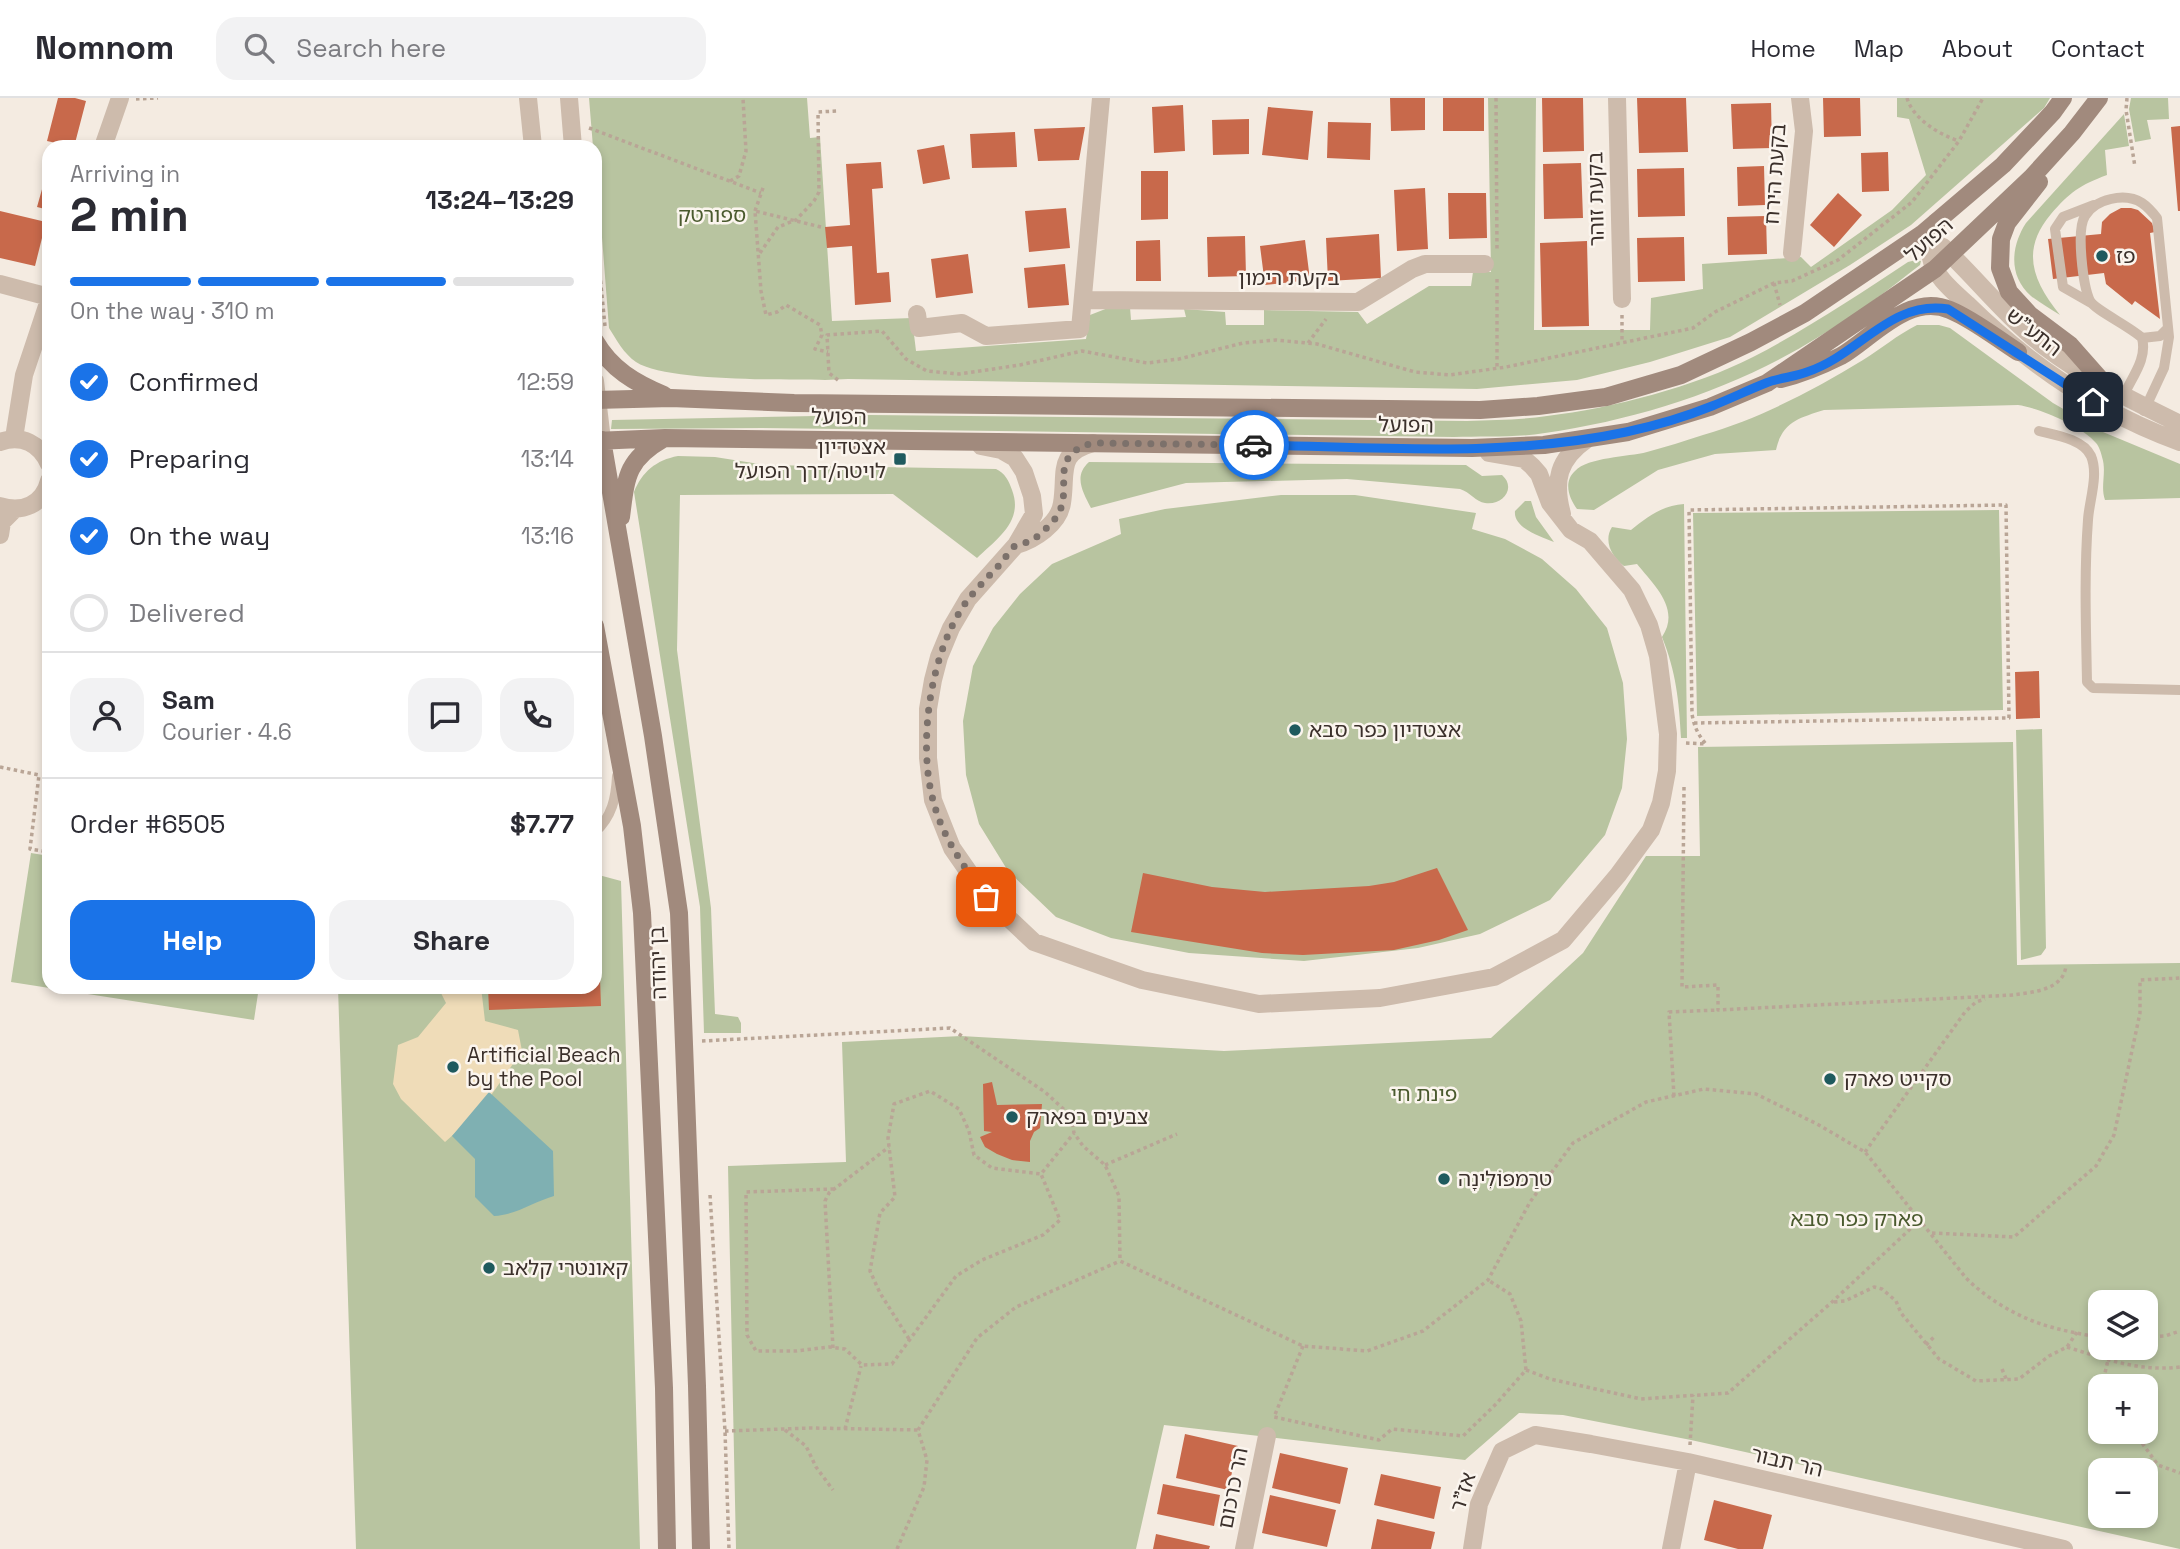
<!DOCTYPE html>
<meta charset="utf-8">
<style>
:root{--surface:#fff;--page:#f2f2f3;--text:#2b2b33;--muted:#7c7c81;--line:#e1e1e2;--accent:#1a73e8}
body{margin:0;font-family:"Space Grotesk","Noto Sans Hebrew",sans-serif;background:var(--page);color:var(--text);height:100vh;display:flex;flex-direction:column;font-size:26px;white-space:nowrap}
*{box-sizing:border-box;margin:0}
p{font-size:23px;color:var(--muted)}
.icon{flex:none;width:38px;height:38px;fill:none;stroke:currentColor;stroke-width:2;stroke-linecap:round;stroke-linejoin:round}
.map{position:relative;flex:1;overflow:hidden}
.drawer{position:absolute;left:42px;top:42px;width:560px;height:854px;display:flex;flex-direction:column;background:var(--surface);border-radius:21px;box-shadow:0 4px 10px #0003}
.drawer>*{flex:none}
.fabs{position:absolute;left:2088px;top:1192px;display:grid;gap:14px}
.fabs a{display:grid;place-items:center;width:70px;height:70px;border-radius:14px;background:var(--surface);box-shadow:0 4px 10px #0003;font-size:35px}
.pin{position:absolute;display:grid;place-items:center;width:60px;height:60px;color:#fff;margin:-30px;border-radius:14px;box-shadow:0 4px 10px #0006}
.courier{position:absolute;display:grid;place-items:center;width:70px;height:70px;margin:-35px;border:5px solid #1a73e8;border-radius:50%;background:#fff;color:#222;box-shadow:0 2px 9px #0007}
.overview em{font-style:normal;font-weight:800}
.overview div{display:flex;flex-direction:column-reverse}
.overview{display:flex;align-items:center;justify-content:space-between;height:119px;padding:0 28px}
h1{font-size:46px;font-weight:800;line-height:52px}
.bar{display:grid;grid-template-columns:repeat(4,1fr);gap:10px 7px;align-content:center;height:84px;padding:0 28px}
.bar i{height:9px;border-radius:5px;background:var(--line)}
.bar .selected{background:var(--accent)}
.bar p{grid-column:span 4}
.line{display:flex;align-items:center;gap:18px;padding:0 28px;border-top:2px solid var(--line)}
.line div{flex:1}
.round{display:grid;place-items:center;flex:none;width:74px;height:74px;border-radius:21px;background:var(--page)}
ol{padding:0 28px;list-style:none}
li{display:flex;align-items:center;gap:21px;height:77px}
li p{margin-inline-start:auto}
li .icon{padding:7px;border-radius:50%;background:var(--accent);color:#fff;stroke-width:4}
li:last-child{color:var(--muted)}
li i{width:38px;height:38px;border:4px solid var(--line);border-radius:50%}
.primary-button{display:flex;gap:14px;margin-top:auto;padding:14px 28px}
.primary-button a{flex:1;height:80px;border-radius:21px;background:var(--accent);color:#fff;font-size:28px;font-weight:800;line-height:80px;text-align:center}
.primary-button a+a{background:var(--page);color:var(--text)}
header{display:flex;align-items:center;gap:42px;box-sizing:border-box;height:98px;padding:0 35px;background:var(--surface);border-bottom:2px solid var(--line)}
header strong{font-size:33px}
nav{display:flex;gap:38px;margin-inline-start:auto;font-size:24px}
.search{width:490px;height:63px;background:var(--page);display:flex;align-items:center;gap:18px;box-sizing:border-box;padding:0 24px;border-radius:21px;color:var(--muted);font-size:26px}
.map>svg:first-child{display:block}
</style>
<header>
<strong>Nomnom</strong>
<div class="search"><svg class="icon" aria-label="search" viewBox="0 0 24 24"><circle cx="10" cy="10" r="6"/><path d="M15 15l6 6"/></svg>Search here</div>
<nav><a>Home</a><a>Map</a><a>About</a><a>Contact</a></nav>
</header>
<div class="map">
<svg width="2180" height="1451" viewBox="0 0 2180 1451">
<rect width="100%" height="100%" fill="#f4ebe1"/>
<!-- green -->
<path fill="#b8c4a0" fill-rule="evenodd" d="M589,0H807L810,40L820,39L832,223L912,220L916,253L1086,241L1090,217L1108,210L1130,209L1131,222L1186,219L1184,211L1225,214L1226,227H1264V212L1358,214L1367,226L1429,188H1471L1473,174H1491L1488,0H1536L1534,232H1650L1651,200L1703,191L1702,166L1801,159L1811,169L1892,112L1926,77L1909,21L1897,19V0H2050L2044,10L1911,127L1850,167L1730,239L1650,264L1577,282L1477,291L848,281L825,282C783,281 667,284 636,264C624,256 616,241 609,230L595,49H593Z
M2131,0H2168L2169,21L2147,22L2151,41L2135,44L2129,11Z
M2124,16L2129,48L2105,52L2107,77C2080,87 2070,94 2051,116C2020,153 2033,183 2060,217C2051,211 2040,205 2031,198C2008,178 2011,148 2026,125Z
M1916,162L1921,163L1920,167C1888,192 1856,217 1820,238C1737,290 1641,321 1545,335C1515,340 1483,338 1454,339L762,330L611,331L612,322L870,317L1467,323C1494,322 1521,322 1547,318C1613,310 1694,289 1753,259C1807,231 1858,197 1908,164Z
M1917,227H1939L1950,230L2053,305L2103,334L2180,366V400L2105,402C2100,388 2107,374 2102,359C2101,355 2099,348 2096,345C2082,328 2039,310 2018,307L1824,312C1799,320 1782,324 1776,352L1715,356L1658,372L1594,412L1577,411C1569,400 1563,384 1575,373C1588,359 1628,359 1647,354C1666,349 1684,343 1703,337C1761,320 1812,293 1863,262C1881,251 1897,237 1917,227Z
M678,358L715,359L765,367L996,371C1005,375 1009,383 1012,392C1024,423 997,441 977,460L893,396L680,397L677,552L711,810L715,916L738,919L741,925V935H704L700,809L634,394C642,374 656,362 678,358Z
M1089,364L1466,367L1482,378L1502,377C1517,390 1502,408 1485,405C1476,404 1470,394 1460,391L1347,381L1186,385L1091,410C1083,394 1073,378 1089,364Z
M1281,397H1355L1476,415L1472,431L1505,441L1542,461L1576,491L1607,530L1623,585L1627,641L1622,690L1605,737L1550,802L1480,836L1418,850L1304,863L1189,855L1111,840L1056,819L1008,773L979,726L966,677L963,623L973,568L993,530L1020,496L1052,466L1121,436L1119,421L1165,411Z
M1525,403H1531L1536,419L1554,444C1540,438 1513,430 1515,413Z
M1684,406L1687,640H1681C1679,602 1676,574 1662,539C1681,511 1654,487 1637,466L1624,468C1612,459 1603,443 1612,429L1631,432C1647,419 1663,407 1684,406Z
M1999,412L2003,612L1697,618L1693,415Z
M2042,631L2046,850L2041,857L2021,862L2016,632Z
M2013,644L2017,867L2180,865V1451L1691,1342L1563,1317L1519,1315L1465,1362L1164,1327L1136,1451H736L728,1068L846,1064L842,944L961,938L1224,953L1491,940L1583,855L1646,758H1700L1698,649ZM2100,1204H2146V1250H2100ZM2100,1288H2146V1334H2100ZM2100,1372H2146V1418H2100Z
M31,755L49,758V889H259L254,922L11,884Z
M595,776L621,783L640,1451H356L338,889H595Z"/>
<!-- sand -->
<path fill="#efdcb8" d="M438,889H481L485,923L518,932L522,953L480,1013L445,1044L401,1001L393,986L398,947L418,939L446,905Z"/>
<!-- water -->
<path fill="#7fb0b2" d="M489,994L553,1053L554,1098C533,1104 516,1117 494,1118L475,1099V1061L452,1038Z"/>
<!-- building -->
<path fill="#c8694b" d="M58,0H75L86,3L74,49L47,43Z
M1390,0H1425V32L1391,33Z
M1443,0H1484V33H1443Z
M1542,0H1583L1584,53L1543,54Z
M1637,0H1686L1688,54L1639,55Z
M1823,0H1860L1861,38L1824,39Z
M1771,5L1772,50L1733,51L1731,6Z
M1183,7L1185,53L1154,55L1152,9Z
M1268,9L1313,13L1308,62L1262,57Z
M1249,21V56L1213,57L1212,22Z
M1328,24L1371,25L1370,62L1327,60Z
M2180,28V113H2178L2171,29Z
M1085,29L1079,62L1038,63L1034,31Z
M1015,34L1017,69L972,70L970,36Z
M944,47L950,81L923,86L917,52Z
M1888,54L1889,93L1862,94L1861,55Z
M881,64L883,90L872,91L877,175L889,174L891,204L855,207L852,148L827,150L825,129L850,127L846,66Z
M1581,65L1583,120L1544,121L1543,66Z
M1764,68L1765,107L1738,108L1737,69Z
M48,70H49V112L37,109Z
M1684,70L1685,118L1638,119L1637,71Z
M1141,73H1168V121L1141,122Z
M1425,90L1428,151L1397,153L1394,92Z
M1448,95H1486L1487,140L1449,141Z
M1838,95L1862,117L1834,149L1810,127Z
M1066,110L1070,150L1029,154L1025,113Z
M2121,110H2131L2138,112L2152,125L2155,134L2150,135L2160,221L2135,203L2132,207L2106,186L2104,175L2053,181L2048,141L2101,136L2102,124L2110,116Z
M0,113L46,124L35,168L0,160Z
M1766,118L1767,156L1728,157L1727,119Z
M1379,136L1381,180L1328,183L1326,140Z
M1245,138L1246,178L1208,179L1207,139Z
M1684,139L1685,183L1638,184L1637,140Z
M1160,142L1161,183H1136V143Z
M1305,142L1310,182L1265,187L1260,148Z
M1587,143L1589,228L1542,229L1540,145Z
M968,156L973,195L936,200L931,161Z
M1065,166L1069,207L1028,210L1024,170Z
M2039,573L2040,620L2016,621L2015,574Z
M1437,770L1468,832L1439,842L1394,852L1303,857L1262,855L1131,834L1143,775L1212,789L1265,794L1369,788L1394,784Z
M595,796H597L601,908L489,912L488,889H595Z
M992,984L997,1007L1042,1006L1040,1030L1034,1034L1030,1043V1064L1012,1062L997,1056L985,1049L980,1039L992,1034L984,1033L983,986Z
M1185,1336L1238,1348L1228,1392L1176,1380Z
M1280,1355L1348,1370L1340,1406L1272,1390Z
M1381,1376L1441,1389L1434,1421L1374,1407Z
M1163,1386L1220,1397L1214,1428L1157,1416Z
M1270,1397L1336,1412L1327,1449L1262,1435Z
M1714,1402L1772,1417L1763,1451H1738L1704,1442Z
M1377,1421L1435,1434L1431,1451H1371Z
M1156,1436L1210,1448L1209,1451H1153Z"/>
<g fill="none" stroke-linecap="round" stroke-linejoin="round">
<!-- path -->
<path stroke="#b9a596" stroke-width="3.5" stroke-dasharray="3.5 3.5" stroke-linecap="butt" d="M1496,0L1497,152
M1907,0C1913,21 1940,37 1959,43
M2127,0L2126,12L2135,69
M136,1L158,0
M589,30L761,95
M730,83L739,78L746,53L743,0
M755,113L764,87
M595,127L605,228
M821,129L755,113L761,193L766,217L777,214L786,207L820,227L822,237L815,251L828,254
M760,155L778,129L796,122L814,103L819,94L818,14L838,13
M1497,181V270
M1774,185L1780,207
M1622,217V244
M1308,245L1326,221
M838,282L829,275L827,237L882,233L906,261L927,273L959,276L1020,267L1082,253L1147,265L1179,261L1243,245L1276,242L1317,246L1415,274L1450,277L1506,269L1693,230L1715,214L1774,185L1792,183L1838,162L1912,104L1959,43L1983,0
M1694,625L2009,620L2006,407L1689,412L1692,616C1694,628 1698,637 1706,646
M1686,645L1706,646
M0,669L39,677L30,751L49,754
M1684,689L1682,889L1718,887V912L2013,897C2034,894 2063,892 2066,868
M702,943L950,930L1045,994L1071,1018L1074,1035L1083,1048L1105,1067L1119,1098L1120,1163L1303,1248L1367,1253L1423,1233L1488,1182L1530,1104L1573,1045L1646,1004L1704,991L1756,996L1817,1026L1865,1054L1966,1180C1988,1202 2021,1221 2051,1229C2068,1234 2084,1236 2100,1240
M1674,998L1669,914L1718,912
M1865,1054L1965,914L1976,904L1985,901
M1105,1067L1177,1036
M834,1091L746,1094L747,1237L756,1253H796L829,1249L845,1251L862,1267L892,1266L956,1178L982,1162L1043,1137L1060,1122L1041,1076L1074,1035
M710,1097L725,1333L729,1451
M1932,1135L2014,1139L2096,1068L2114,1037L2140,915V882L2180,880
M1834,1204L1845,1203L1874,1189L1882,1191L1896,1203L1901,1215L1939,1261L1976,1283L2019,1281L2049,1258L2067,1249L2077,1234
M2146,1239L2165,1238L2180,1233
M909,1241L880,1195L870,1173L880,1115L895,1099L888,1040L894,1006L930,993L959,1011L969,1033L974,1057L992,1070L1041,1076
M1926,1247L1936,1237
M1303,1248L1274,1319L1379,1342L1392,1331L1463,1338L1496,1306L1526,1272L1521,1223L1510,1196L1488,1182
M2067,1249C2105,1261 2140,1274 2180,1269
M833,1250L825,1103L829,1095L889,1049
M2002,1271L2007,1283
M1526,1272L1550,1281L1641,1301L1728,1295L1832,1204L1921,1121
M2102,1288L2108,1262
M2100,1297L2098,1307L2100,1308
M845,1331L861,1268
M785,1332L806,1348L816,1369L833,1392
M725,1333L812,1330L918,1332
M2134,1334L2158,1367L2180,1375
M1690,1347L1693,1297
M897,1451L924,1389L927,1362L918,1332L977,1240L1016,1209L1120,1163"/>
<!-- service -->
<path stroke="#cdbbac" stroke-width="10" d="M2091,205L2063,189L2055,131L2063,119L2094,107
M2122,302C2129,282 2148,263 2142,240
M2144,313L2164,270L2169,239L2157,120C2153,115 2148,109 2142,105C2125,94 2095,101 2085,118C2076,132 2083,188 2090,203C2095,212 2131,229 2142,240L2160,238L2168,230
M2039,333C2055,337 2083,341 2091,358C2099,377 2089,403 2088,422C2084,476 2086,530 2087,584L2093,590L2180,592
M595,734C612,719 616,700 617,678"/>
<!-- minor -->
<path stroke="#cdbbac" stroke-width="18" d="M1617,0L1622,201
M103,49L120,0
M1792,155L1804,33L1800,0
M0,186L49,199
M1083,202L1358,204L1412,171L1425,166H1485
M917,216L919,230L962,225L986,238L1080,231L1101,0
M14,340L24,277L49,202
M0,344C22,336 40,346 49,366
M981,348L1001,352L1015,360L1024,374L1032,398L1034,416L1016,447L968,501L951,530L939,559L933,582L928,611V660L933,702L952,750L986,799L1034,844L1142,882L1259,906L1380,900L1494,879L1563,842L1618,777L1651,732L1661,705L1667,673L1668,636L1658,558L1649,527L1632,492L1590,443L1571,432L1550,405L1539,376L1532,368L1524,361L1489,355
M0,408C22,415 43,407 49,383
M1562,416C1553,383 1558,361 1587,341
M0,437L2,424L15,411
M1016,447C1034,442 1059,426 1062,405C1067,375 1056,355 1093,345
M1244,1451L1267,1338
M1472,1451L1479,1406L1502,1353L1535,1337L1591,1346L1688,1364L2064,1451
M1671,1451L1688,1364"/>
<!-- tertiary -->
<path stroke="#cdbbac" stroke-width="18" d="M528,0L533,49
M569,0L573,49
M1936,124C1932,134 1928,149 1931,160C1934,178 1954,194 1967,206C2029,267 2097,314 2180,344
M1920,145H1931L1943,149C1977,181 2006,219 2044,248C2086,280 2133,303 2180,326
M595,283L602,342"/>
<!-- secondary -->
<path stroke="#a18a7d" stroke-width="18" d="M2039,84L2007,125L2001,141L2000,170L2009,194L2030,217L2070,247L2108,290
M595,243C611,271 635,285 664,297
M1781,281C1802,276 1821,268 1841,258C1872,240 1909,194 1950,212C1974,222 1996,240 2018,254
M595,302L671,300L794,305L1480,312L1538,308L1606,299L1681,277L1751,244L1805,215L1922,136L2003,67L2053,14L2063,0
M602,342L653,638L679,815L697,1288L701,1451
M595,343L665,340L1472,350L1544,347L1628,334L1710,309L1767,285L1935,171L2032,79L2072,35L2099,0
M621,419C626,380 626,362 663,341
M595,528L632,728L642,815L664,1290L667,1451"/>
</g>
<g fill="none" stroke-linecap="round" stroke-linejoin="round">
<!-- done -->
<path stroke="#7c716b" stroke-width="7" stroke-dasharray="0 12.6" d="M986,799C965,770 942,739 933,702C917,643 931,548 970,499C980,487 991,476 1002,464C1006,459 1010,451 1015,448C1020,445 1026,445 1031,443C1039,438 1048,429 1054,422C1078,394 1043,358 1093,345L1254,347"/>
<!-- route -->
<path stroke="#1a73e8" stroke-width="9" d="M1254,347C1377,349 1504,360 1626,334C1654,328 1685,319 1712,308C1730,301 1748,292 1766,285C1779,280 1794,279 1807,274C1859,257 1890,202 1948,211L2093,304"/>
</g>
<!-- markers -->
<g fill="#1f5a5e" stroke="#fbf5ee" stroke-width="2.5">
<circle cx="2102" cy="158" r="7"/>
<rect x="893" y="354" width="14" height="14" rx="3.5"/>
<circle cx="1295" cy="632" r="7"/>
<circle cx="453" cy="969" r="7"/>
<circle cx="1830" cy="981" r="7"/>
<circle cx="1012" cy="1019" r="7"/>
<circle cx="1444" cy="1081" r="7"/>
<circle cx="489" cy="1170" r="7"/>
</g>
<g text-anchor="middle" stroke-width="5" stroke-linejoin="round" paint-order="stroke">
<!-- street labels -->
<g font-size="21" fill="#3b302b" stroke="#fbf5ee">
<text transform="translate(1775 76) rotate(-86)" y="7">בקעת הירח</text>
<text transform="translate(1596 101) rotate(-91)" y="7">בקעת זוהר</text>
<text transform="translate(1929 142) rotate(-41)" y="7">הפועל</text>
<text x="1289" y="187">בקעת רימון</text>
<text transform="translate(2034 234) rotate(38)" y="7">התע"ש</text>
<text transform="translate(839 319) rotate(1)" y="7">הפועל</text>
<text transform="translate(1406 327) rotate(1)" y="7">הפועל</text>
<text transform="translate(658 865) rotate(-92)" y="7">בן יהודה</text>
<text transform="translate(1787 1364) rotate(13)" y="7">הר תבור</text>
<text transform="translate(1233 1390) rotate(-79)" y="7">הר כרכום</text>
<text transform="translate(1463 1394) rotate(-72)" y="7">אז"ר</text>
</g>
<!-- park labels -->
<g font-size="21" fill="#4a5a2e" stroke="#fbf5ee">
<text x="712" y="124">ספורטק</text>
<text x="1424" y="1003">פינת חי</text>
<text x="1857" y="1128">פארק כפר סבא</text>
</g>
<!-- poi labels -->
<g font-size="21" fill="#3b302b" stroke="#fbf5ee" text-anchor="start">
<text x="2116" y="165">פז</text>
<text x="886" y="356" text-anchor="end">אצטדיון<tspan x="886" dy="24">לויטה/דרך הפועל</tspan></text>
<text x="1309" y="639">אצטדיון כפר סבא</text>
<text x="467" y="964">Artificial Beach<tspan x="467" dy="24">by the Pool</tspan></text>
<text x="1844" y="988">סקייט פארק</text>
<text x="1026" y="1026">צבעים בפארק</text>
<text x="1458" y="1088">טרַמפּוֹלִינָה</text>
<text x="503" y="1177">קאונטרי קלאב</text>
</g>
</g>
</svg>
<div class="fabs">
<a><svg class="icon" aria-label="layers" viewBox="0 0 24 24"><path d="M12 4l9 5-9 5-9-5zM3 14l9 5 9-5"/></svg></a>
<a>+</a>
<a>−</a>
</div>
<div class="pin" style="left:986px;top:799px;background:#ea580c"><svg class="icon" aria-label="bag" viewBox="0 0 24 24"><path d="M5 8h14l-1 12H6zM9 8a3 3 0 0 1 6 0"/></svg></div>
<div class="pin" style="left:2093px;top:304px;background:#1f2937"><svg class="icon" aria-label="home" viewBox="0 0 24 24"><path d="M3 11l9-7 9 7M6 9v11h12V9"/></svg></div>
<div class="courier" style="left:1254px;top:347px"><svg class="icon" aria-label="car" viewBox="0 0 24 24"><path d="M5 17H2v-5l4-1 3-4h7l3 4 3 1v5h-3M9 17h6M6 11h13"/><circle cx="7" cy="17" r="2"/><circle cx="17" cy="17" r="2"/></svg></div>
<section class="drawer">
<div class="overview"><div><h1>2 min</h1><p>Arriving in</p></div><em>13:24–13:29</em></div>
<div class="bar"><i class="selected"></i><i class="selected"></i><i class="selected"></i><i></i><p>On the way · 310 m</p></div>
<ol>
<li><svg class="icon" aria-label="check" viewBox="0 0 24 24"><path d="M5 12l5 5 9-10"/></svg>Confirmed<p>12:59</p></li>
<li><svg class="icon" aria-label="check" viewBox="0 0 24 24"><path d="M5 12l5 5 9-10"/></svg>Preparing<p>13:14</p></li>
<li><svg class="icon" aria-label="check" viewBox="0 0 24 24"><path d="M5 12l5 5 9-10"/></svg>On the way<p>13:16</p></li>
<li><i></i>Delivered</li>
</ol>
<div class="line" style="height:126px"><a class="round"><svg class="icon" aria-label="person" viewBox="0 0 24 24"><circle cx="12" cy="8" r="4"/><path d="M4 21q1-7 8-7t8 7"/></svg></a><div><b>Sam</b><p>Courier · 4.6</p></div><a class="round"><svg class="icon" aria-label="chat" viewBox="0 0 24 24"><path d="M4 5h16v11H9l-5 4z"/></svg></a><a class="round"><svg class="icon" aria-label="phone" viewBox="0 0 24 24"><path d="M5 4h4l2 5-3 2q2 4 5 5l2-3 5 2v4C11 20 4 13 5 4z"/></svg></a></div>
<div class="line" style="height:91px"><div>Order #6505</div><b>$7.77</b></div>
<div class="primary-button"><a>Help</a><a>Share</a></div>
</section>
</div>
